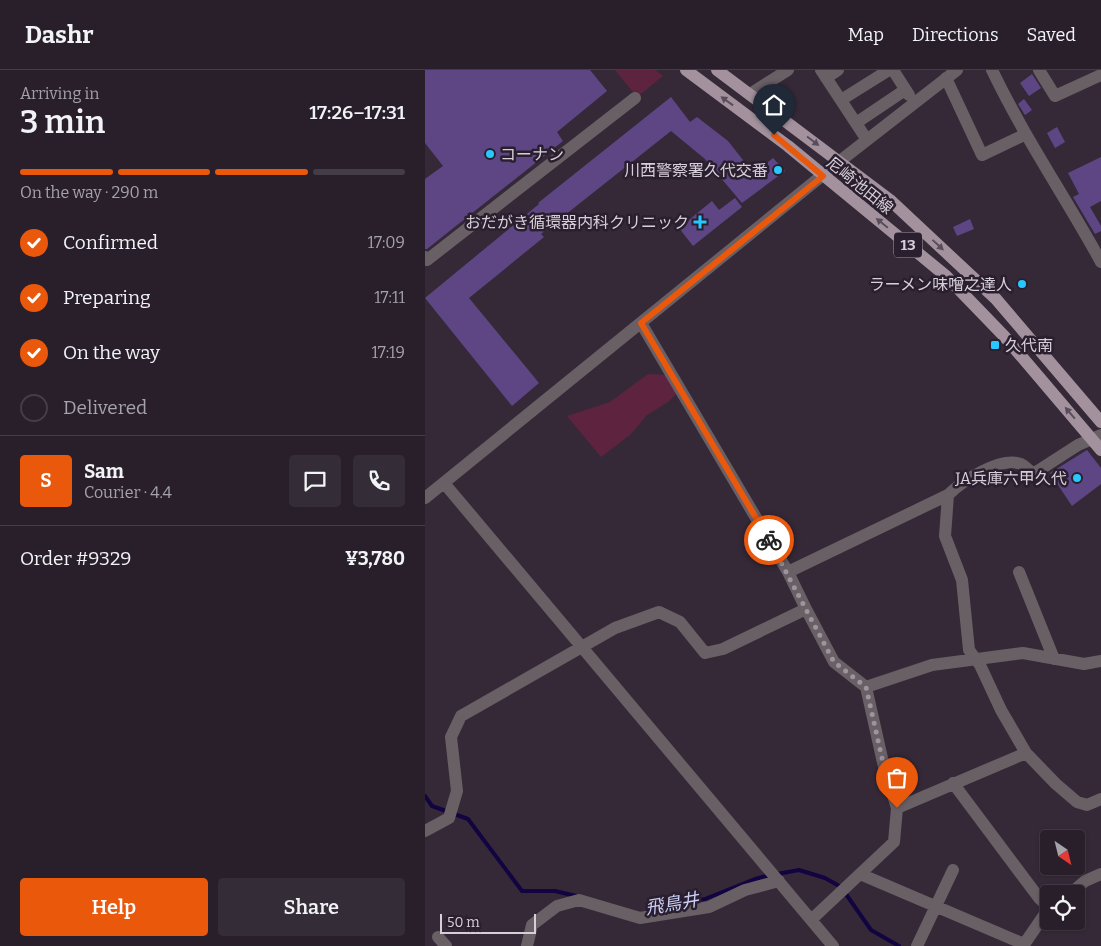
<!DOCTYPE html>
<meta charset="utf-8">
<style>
:root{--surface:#281f2a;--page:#342c36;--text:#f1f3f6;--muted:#a5a2a8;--line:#443d47;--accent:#ea580c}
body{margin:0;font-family:Bitter,"Noto Sans JP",serif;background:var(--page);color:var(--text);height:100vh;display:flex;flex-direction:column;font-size:19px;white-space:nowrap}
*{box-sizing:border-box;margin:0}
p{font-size:16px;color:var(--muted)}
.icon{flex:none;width:28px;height:28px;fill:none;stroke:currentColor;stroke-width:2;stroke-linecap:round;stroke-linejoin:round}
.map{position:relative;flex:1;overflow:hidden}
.sheet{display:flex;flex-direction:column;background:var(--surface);width:425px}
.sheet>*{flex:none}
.needle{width:32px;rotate:145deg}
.fabs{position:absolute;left:615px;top:760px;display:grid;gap:10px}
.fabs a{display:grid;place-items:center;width:45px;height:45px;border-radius:5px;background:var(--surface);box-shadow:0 1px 4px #0004,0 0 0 1px var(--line);font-size:25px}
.scale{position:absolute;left:15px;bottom:12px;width:96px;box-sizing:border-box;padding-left:5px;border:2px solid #d6ced8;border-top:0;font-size:14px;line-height:18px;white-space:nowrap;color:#d6ced8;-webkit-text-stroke:4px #2a1f2e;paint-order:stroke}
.pin{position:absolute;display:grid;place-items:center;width:42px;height:42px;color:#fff;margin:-51px -21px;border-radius:50% 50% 50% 0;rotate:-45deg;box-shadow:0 0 5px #0007}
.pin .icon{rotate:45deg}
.courier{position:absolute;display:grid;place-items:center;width:50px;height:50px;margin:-25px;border:4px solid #ea580c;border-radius:50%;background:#fff;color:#222;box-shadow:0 1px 6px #0007}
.summary em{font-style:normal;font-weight:600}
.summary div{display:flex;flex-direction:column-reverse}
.summary{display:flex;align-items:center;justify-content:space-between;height:85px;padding:0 20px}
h1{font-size:32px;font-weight:600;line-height:38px}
.bar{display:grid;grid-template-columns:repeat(4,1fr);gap:8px 5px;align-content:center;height:60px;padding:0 20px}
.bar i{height:6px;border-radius:4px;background:var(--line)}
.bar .active{background:var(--accent)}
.bar p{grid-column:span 4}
.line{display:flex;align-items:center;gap:12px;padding:0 20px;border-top:1px solid var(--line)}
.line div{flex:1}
.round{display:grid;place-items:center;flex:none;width:52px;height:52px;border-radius:5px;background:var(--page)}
ol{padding:0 20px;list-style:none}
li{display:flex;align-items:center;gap:15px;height:55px}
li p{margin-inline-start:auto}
li .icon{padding:5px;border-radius:50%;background:var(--accent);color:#fff;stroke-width:4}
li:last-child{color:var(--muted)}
li i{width:28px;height:28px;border:2px solid var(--line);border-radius:50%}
.action{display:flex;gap:10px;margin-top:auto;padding:10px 20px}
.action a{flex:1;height:58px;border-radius:5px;background:var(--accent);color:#fff;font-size:20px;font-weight:600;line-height:58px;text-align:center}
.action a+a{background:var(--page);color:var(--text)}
header{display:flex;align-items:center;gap:30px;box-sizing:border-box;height:70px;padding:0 25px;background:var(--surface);border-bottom:1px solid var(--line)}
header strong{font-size:24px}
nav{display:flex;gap:28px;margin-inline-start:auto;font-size:18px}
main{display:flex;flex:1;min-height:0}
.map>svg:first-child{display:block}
</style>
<header>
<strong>Dashr</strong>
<nav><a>Map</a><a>Directions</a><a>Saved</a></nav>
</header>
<main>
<section class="sheet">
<div class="summary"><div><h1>3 min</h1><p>Arriving in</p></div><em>17:26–17:31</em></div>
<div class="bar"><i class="active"></i><i class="active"></i><i class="active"></i><i></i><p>On the way · 290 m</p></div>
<ol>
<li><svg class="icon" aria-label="check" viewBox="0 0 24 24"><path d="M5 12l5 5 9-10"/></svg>Confirmed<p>17:09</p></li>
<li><svg class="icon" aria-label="check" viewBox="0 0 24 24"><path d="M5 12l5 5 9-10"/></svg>Preparing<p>17:11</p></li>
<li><svg class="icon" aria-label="check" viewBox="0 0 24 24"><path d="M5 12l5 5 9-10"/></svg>On the way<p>17:19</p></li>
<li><i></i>Delivered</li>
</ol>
<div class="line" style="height:90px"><b class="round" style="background:var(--accent);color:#fff">S</b><div><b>Sam</b><p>Courier · 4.4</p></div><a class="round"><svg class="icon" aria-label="chat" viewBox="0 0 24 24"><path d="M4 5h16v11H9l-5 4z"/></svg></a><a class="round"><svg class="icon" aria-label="phone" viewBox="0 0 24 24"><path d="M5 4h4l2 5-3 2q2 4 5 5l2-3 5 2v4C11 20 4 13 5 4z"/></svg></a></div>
<div class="line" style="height:65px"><div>Order #9329</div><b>¥3,780</b></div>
<div class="action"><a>Help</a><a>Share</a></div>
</section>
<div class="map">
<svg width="676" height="876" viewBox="0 0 676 876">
<rect width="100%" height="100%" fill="#352938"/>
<!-- green -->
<path fill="#5e233e" d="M190,0H230L238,6L212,27Z
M223,304L242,305L252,323L243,332L222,345L205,365L176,387L142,346L185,332Z"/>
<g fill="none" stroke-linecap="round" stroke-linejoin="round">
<!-- stream -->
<path stroke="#110440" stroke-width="4" d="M0,726L7,736L43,749L97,821H130L151,826
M352,804L374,800L400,808L416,817L446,860L474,876
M223,841L280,829L330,809L345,805"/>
</g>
<!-- building -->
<path fill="#5e4685" d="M0,0H165L182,21L132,62L138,71L2,179H0V109L18,96L0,73Z
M607,4L616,18L604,26L595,13Z
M246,27L265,52L272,47L303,71L329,104L348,88L360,101L317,133L280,89L246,61L116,164L119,167L44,228L114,313L87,336L0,228L114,134L113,133Z
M599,29L607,40L600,45L593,34Z
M632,57L640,72L630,78L622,63Z
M676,87V131L665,137L676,156V161L670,164L648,127L654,124L643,103Z
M310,128L317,137L268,176L254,158L287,131L294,140Z
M545,149L549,159L532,166L528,157Z
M662,380L676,398V414L647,436L625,403Z"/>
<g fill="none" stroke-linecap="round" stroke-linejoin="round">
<!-- minor -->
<path stroke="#696066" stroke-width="12" d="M396,0L442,70
M468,0L484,25
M567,0C599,67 641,128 676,192
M614,0L630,26L676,5
M401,8L413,0
M521,8L557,85L601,64
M325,24L363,0
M416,30L464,0
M431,53L480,20
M0,187L2,190L210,28
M19,413L408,876
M523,425L520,466L537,510L544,580L555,595L576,640L601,683L631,714L652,732L662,735L676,729
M0,428L415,91L532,0
M363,502L523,425C537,411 576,386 596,394C600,396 605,401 608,404L653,375L676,365
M594,502L629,589
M381,539L409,592L441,617L507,595L598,583L659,594L676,591
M528,713L614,828L624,837
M472,738L601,683
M0,761L24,748L32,721L26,667L36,646L190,558L234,542L255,552L280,583L298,579L381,539L363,502L216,253
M435,804L599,874
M645,824L660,811L676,804
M386,850L469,772L472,738L459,697L441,617
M13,867L21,876
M102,876L107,855L132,836L154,830L215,848L284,837L320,820L354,811
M492,876L528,800
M598,876L624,838"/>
<!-- major -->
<path stroke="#a3929e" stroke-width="12" d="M261,0L363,76L521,206L579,266L676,380
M292,0L465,130L571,229L676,352"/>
</g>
<!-- one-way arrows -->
<defs><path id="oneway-solid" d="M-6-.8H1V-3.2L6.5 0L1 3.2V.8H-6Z" transform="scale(1.25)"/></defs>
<g fill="#5a4d5b">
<use href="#oneway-solid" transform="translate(302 31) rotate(-144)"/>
<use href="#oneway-solid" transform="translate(388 71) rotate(37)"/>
<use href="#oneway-solid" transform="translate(457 153) rotate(-141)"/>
<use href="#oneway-solid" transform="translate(513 175) rotate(43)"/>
<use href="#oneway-solid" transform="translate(645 343) rotate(-131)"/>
</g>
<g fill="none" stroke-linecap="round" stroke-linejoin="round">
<!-- done -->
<path stroke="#9e94a0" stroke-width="5" stroke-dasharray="0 9" d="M344,470L409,592L441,617L459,697L472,738"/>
<!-- route -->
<path stroke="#ea580c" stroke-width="6" d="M344,470L216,253L398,106L349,65"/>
</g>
<!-- markers -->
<g fill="#27c8ff" stroke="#2a1f2e" stroke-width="2">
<circle cx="65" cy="84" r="5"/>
<circle cx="353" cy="100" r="5"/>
<path d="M272.5 144.5h5v5h5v5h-5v5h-5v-5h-5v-5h5z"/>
<circle cx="597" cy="214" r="5"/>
<rect x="565" y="270" width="10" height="10" rx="2.5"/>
<circle cx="652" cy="408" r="5"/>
</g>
<g text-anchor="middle" stroke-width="5" stroke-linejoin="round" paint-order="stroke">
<!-- shield labels -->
<rect fill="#2a1f2e" stroke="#a29aa5" stroke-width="1" x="469" y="162.5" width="28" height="25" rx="4"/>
<g font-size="15" font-weight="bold" fill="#d6ced8">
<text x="483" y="180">13</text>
</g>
<!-- poi labels -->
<g font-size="16" fill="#d6ced8" stroke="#2a1f2e" text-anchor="end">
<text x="75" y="90" text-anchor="start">コーナン</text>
<text x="343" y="106">川西警察署久代交番</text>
<text x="264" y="158">おだがき循環器内科クリニック</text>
<text x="587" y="220">ラーメン味噌之達人</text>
<text x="580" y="281" text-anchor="start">久代南</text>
<text x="642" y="414">JA兵庫六甲久代</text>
</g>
<!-- street labels -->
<g font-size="16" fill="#d6ced8" stroke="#2a1f2e">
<text transform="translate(435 115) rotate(39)" y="6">尼崎池田線</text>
</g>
<!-- water labels -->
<g font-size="18" font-style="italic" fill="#cccff6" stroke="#2a1f2e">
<text transform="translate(247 834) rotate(-10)" y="6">飛鳥井</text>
</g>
</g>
</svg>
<div class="fabs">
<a><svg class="needle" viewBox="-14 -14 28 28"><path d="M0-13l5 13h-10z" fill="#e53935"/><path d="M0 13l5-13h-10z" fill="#a5a2a8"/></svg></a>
<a><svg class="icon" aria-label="locate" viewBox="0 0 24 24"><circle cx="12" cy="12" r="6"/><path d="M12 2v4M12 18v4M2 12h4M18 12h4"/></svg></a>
</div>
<div class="scale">50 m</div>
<div class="pin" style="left:472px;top:738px;background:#ea580c"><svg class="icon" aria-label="bag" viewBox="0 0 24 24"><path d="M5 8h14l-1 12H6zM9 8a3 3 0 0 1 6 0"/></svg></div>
<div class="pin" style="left:349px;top:65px;background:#1f2937"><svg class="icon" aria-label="home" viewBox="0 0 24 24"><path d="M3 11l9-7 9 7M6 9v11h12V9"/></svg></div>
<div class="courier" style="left:344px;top:470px"><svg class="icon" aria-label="bike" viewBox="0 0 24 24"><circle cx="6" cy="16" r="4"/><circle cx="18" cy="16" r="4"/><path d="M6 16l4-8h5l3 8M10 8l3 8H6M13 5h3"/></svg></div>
</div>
</main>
